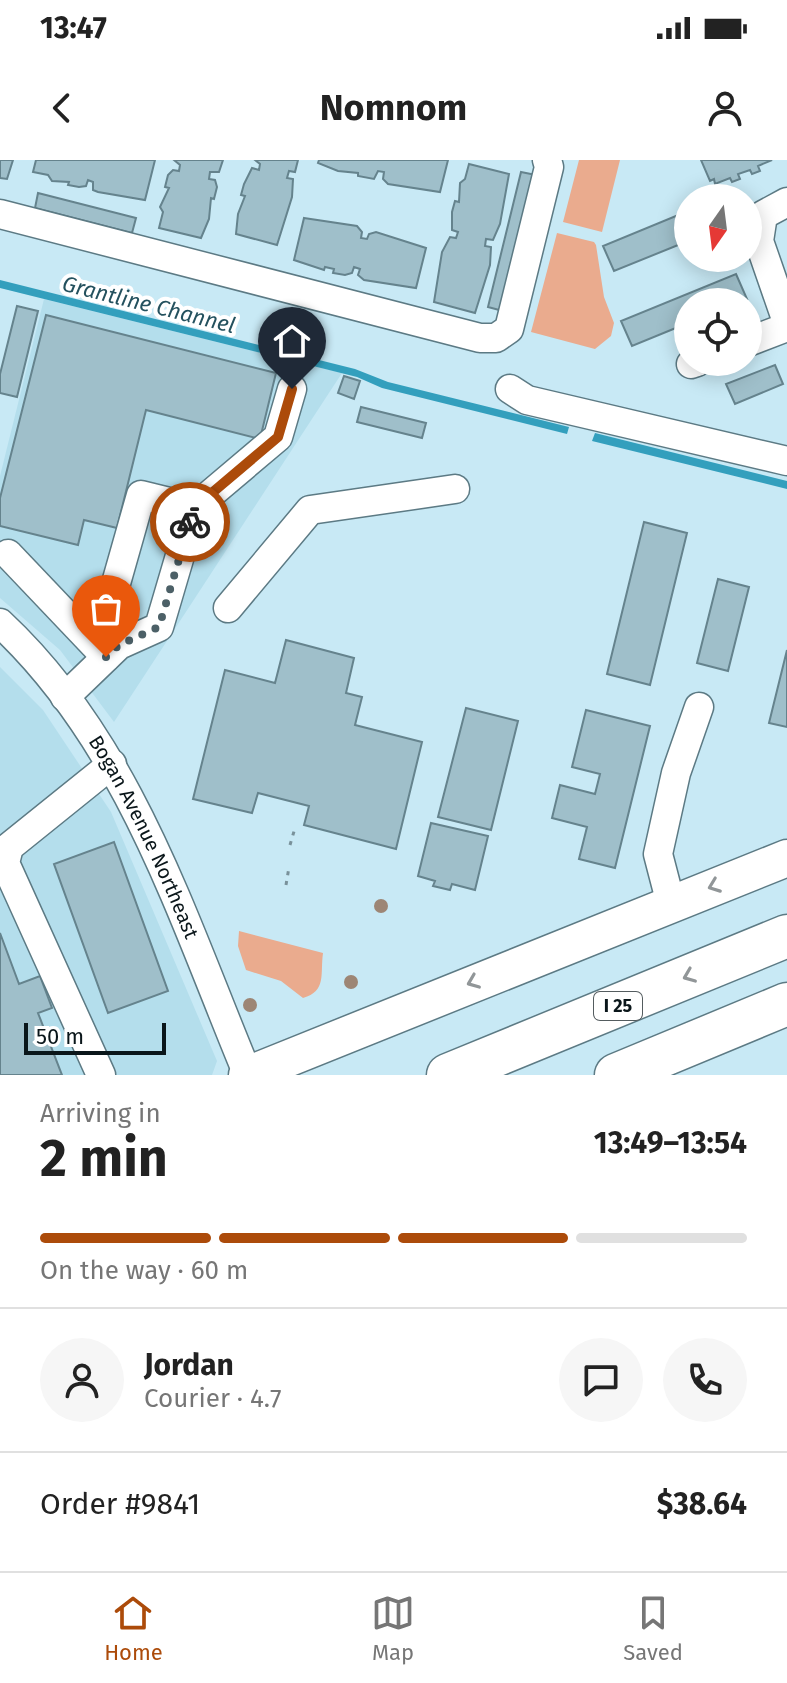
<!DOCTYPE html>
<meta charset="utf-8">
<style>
:root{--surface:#fff;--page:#f6f6f6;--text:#222;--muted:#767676;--line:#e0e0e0;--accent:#ac4b0a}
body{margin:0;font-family:"Fira Sans",sans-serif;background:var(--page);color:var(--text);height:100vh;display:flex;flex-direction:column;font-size:30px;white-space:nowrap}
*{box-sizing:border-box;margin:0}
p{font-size:26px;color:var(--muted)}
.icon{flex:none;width:44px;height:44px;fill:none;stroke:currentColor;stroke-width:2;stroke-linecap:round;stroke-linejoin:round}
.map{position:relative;height:915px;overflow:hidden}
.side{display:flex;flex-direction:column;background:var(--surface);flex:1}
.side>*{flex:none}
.needle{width:52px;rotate:194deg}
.fabs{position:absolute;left:674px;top:24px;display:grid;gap:16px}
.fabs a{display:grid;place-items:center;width:88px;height:88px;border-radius:50%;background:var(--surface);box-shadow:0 4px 20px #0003;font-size:40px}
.scale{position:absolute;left:24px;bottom:20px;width:142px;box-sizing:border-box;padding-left:8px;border:4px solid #0a161a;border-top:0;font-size:22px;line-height:28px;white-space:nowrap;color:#0a161a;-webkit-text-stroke:6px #fff;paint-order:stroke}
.pin{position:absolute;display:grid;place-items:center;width:68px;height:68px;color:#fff;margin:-82px -34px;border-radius:50% 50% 50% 0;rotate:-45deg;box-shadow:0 0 8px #0007}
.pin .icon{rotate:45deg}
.courier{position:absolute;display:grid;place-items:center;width:80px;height:80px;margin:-40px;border:6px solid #ac4b0a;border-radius:50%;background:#fff;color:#222;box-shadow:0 2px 10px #0007}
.headline em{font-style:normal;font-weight:700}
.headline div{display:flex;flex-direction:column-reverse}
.headline{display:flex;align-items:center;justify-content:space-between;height:136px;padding:0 40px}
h1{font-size:52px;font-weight:700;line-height:60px}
.bar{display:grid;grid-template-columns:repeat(4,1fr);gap:12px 8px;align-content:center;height:96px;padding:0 40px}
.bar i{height:10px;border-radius:6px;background:var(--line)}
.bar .current{background:var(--accent)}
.bar p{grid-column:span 4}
.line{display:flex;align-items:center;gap:20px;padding:0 40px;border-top:2px solid var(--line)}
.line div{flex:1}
.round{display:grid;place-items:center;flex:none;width:84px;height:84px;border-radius:42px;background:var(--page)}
.status{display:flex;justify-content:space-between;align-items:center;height:56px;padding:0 40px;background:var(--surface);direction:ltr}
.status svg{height:22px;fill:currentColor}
header{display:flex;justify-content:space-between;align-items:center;height:104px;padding:0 40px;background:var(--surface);font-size:36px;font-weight:700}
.tabs{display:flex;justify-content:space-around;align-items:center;height:112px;border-top:2px solid var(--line);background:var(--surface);font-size:22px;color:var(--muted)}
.tabs a{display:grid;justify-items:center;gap:4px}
.tabs .current{color:var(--accent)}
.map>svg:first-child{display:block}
</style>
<div class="status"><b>13:47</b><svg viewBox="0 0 49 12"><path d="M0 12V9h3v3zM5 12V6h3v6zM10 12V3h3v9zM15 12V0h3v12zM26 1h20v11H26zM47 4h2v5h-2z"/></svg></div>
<header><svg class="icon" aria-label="back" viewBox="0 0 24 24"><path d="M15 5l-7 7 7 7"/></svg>Nomnom<svg class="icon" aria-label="person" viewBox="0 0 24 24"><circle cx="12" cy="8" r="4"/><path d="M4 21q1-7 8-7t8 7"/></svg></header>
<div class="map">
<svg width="787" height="915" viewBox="0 0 787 915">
<rect width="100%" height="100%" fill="#c8e9f5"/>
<!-- built -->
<path fill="#b4deec" d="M44,139L342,213L114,562L60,490L0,438V316Z
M0,507L43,550L111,652L217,901L212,915H0Z"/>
<!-- green -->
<path fill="#eaab8e" d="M579,0H620L602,72L563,62Z
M557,73L594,82L596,85L604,137L614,163L611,176L595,189L531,172Z
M239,771L323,793C320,814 327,831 303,838L281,821L246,810L238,786Z"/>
<!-- water -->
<path fill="#339fbd" d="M0,120L355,209L388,222L569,267L567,274L382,228L357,217L0,128Z
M595,273L787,321V329L592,281Z"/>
<!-- building -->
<path fill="#9fbfca" stroke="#65838d" stroke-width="2" d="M0,0H13L7,19L0,18Z
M36,0H155L145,40L98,32L93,30V22L88,20L86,26L79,27L68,25L69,22L52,21L48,15L33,12Z
M223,0L219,12H210L209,19L215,20L217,27L214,39L211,38L209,59L201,78L159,68L163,52L160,47L169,28L165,27L168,15L173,10L179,11L180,5L174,0Z
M255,0H298L295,12L289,11L287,18L293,19L292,37L277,85L236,74L238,54L245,36L241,35L244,24L252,8L259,10L260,4Z
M319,0H448L440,32L388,24L383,19L384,12L378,11L374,19L358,16V13L338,11L318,3Z
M701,0H772L758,6L760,11L752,14L750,10L738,14L740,19L732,22L730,18L715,24L714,19L710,21Z
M469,4L509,14L500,64L493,80L486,79L485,86L491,87L490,105L475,153L434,142L442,92L450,77L456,78L458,72L452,70V52L455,41L459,42L460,23L465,19Z
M521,12L536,15L503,151L488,147Z
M38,33L136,58L132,73L35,48Z
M688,51V81L614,111L603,86Z
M304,58L357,66L362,72L361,78L367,79L369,74L376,72L426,88L416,128L364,120L358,115L360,109L354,107L352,113L345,115L333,113L334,109L325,107L324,110L294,100Z
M736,114L747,139L688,142V163L632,186L621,161Z
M17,146L38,151L17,237L0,233V214Z
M46,155L276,213L260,279L146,250L117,368L84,360L78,385L0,366V338Z
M775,205L783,224L735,244L726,224Z
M344,216L360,221L354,239L338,233Z
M361,247L426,263L422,278L357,262Z
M644,362L687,373L650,525L607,514Z
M718,419L749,427L728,511L697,503Z
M286,480L354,498L346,533L362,537L355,565L422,582L396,689L304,665L309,646L258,633L252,653L193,639L225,510L275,523Z
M787,490V567L769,563Z
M466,548L518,561L491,670L438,657Z
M586,550L650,566L615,708L579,699L587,667L552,658L560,625L595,634L600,614L572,607Z
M431,663L488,676L475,730L452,724L450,730L433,726L435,721L418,716Z
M114,682L168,831L108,853L54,704Z
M0,773L19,824L40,816L52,848L38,853L62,915H0Z"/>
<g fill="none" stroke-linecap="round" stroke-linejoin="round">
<!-- minor casing -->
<g stroke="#5c7a84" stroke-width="31">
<g id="minor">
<path d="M787,42L763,55L759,81L787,162"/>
<path d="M0,54L480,178H496L509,169L549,7L547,0"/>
<path d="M748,182L787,167"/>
<path d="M691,204L697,202"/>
<path d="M510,229L527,240L787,301"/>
<path d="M194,348L278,277L292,229"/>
<path d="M8,394L106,497"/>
<path d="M228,448L310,350L455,329"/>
<path id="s1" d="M0,463C129,583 182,757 248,915"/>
<path d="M65,537L119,485L159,467L194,348L141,335L107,455L119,485"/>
<path d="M671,744L658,694L676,613L699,547"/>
<path d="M101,915L5,703L9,687L112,604"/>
</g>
</g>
<!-- major casing -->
<g stroke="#5c7a84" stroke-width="39">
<path id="major" d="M247,915L787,698"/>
</g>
<!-- highway casing -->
<g stroke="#5c7a84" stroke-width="45">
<path id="highway" d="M448,915L787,776
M616,915L787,844"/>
</g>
<!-- path -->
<path stroke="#79919a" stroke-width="3" stroke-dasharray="4 6" stroke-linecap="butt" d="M290,685L295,668
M286,725L289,707"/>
<!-- minor -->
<use href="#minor" stroke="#fff" stroke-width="28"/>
<!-- major -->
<use href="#major" stroke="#fff" stroke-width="36"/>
<!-- highway -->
<use href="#highway" stroke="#fff" stroke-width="42"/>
</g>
<!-- trees -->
<g fill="#9d8675">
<circle cx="381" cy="746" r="7"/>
<circle cx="351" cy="822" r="7"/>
<circle cx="250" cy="845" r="7"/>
</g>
<!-- one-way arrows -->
<defs><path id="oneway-chevron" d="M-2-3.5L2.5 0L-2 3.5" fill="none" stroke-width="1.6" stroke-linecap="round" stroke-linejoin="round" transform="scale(2)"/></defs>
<g stroke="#919698">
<use href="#oneway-chevron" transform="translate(714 726) rotate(159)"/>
<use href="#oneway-chevron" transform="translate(689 816) rotate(158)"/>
<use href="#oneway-chevron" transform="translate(473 822) rotate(158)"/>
</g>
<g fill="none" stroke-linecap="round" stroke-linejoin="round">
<!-- done -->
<path stroke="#4c6067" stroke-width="8" stroke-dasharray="0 14.4" d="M106,497L119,485L159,467L190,362"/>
<!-- route -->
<path stroke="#ac4b0a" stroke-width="10" d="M190,362L194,348L278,277L292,229"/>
</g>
<g text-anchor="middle" stroke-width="8" stroke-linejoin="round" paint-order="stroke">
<!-- shield labels -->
<rect fill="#fff" stroke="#545c5f" stroke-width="2" x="594" y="832" width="48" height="28" rx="6"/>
<g font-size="18" font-weight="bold" fill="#0a161a">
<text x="618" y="852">I 25</text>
</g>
<!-- street labels -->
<g font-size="20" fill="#0a161a" stroke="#fff">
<text dy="7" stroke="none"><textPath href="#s1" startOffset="260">Bogan Avenue Northeast</textPath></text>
</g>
<!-- water labels -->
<g font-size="22" font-style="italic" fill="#24515e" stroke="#fff">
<text transform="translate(149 144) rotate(14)" y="8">Grantline Channel</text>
</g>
</g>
</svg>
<div class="fabs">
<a><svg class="needle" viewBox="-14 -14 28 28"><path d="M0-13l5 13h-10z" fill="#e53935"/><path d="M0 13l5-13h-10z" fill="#767676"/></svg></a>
<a><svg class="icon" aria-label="locate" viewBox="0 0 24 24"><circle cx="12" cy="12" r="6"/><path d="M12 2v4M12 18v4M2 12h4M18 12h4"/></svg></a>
</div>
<div class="scale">50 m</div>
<div class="pin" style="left:106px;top:497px;background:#ea580c"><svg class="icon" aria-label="bag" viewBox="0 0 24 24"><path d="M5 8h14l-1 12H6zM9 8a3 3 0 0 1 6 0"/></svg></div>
<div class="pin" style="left:292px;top:229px;background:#1f2937"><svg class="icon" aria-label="home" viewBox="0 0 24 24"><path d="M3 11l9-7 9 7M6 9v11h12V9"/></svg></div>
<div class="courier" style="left:190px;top:362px"><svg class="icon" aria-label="bike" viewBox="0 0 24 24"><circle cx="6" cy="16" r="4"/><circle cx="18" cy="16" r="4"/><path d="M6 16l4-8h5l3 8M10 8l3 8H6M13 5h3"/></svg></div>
</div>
<section class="side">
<div class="headline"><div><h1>2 min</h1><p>Arriving in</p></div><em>13:49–13:54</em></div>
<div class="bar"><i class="current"></i><i class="current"></i><i class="current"></i><i></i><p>On the way · 60 m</p></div>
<div class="line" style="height:144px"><a class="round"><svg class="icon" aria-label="person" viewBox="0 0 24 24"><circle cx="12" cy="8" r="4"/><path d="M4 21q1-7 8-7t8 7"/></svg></a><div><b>Jordan</b><p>Courier · 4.7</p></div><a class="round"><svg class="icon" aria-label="chat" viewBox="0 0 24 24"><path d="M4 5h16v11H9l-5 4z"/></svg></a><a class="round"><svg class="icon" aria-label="phone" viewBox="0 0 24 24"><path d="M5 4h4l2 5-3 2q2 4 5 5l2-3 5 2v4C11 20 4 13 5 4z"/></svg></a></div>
<div class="line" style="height:104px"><div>Order #9841</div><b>$38.64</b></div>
</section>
<nav class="tabs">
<a class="current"><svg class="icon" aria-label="home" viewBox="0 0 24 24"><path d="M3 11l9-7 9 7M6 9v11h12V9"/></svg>Home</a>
<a><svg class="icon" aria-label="map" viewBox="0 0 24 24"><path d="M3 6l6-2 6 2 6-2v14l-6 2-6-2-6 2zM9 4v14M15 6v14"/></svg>Map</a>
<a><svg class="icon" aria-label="saved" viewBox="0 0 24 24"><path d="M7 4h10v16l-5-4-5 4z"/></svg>Saved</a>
</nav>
